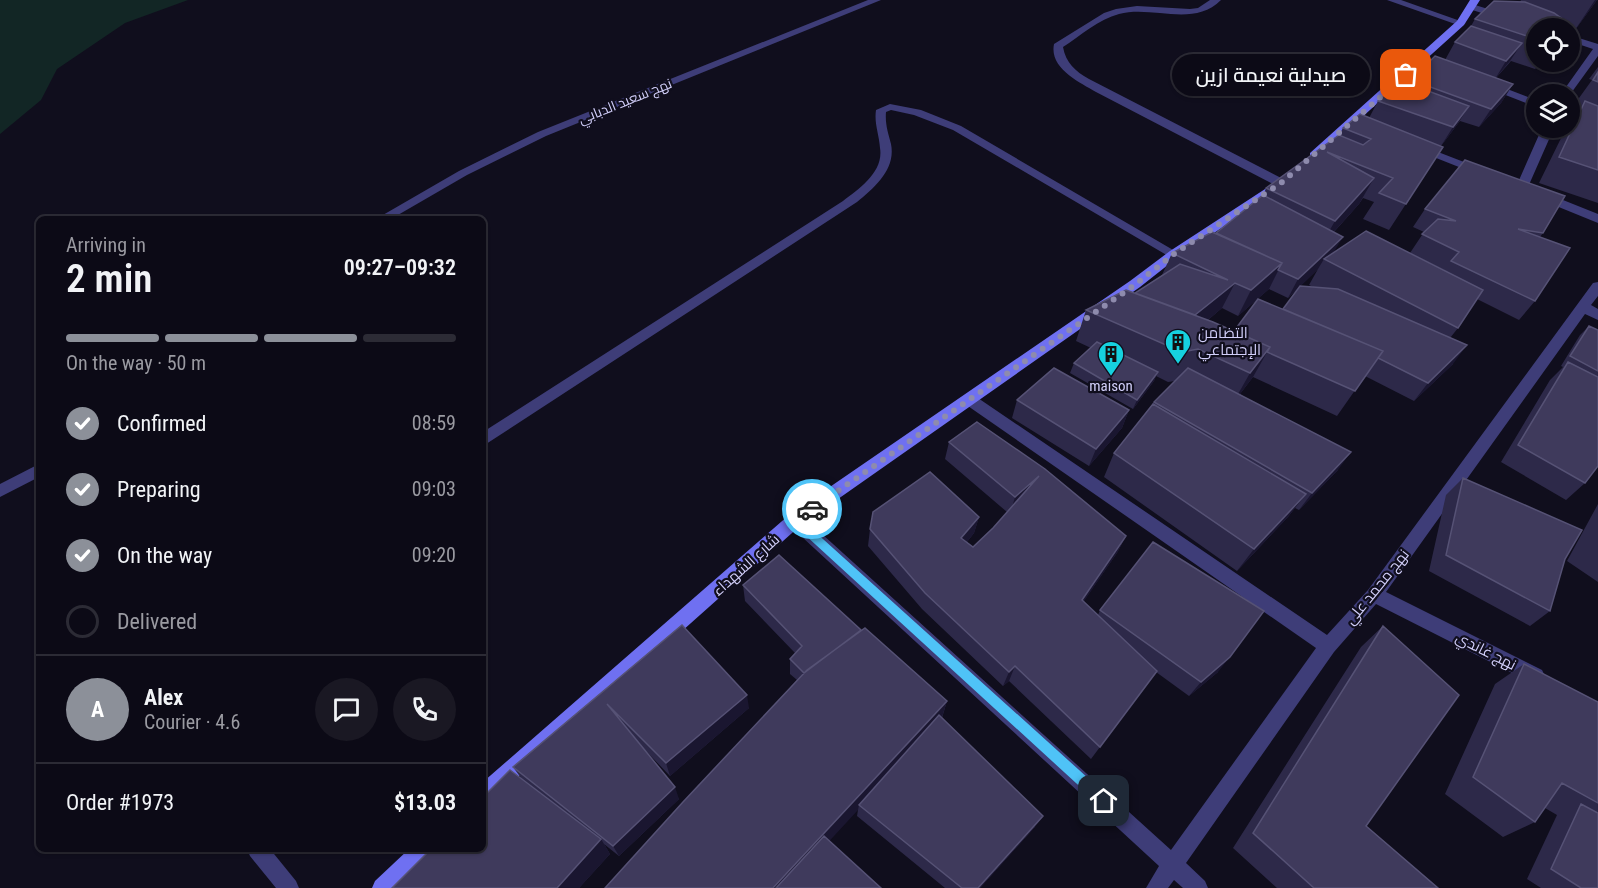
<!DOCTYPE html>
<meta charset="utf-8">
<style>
:root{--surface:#0c0a16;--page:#1a1823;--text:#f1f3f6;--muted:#9a9aa1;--line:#2c2b35;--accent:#8c9099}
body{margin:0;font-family:"Roboto Condensed",Cairo,sans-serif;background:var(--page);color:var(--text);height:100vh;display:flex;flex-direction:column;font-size:22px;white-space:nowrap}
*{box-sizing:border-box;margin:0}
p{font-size:20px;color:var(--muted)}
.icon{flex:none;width:33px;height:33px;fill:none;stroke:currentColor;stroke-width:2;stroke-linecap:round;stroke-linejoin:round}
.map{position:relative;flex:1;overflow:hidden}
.side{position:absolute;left:36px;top:216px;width:450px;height:636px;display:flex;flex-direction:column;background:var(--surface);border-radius:9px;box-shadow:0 2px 4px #0004,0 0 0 2px var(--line)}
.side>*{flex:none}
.buttons{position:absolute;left:1526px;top:18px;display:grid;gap:12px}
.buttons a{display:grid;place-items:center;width:54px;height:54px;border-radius:50%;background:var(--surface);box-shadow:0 2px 4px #0004,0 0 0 2px var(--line);font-size:30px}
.pin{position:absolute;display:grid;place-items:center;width:51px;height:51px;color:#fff;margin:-26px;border-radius:12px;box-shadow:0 3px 9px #0006}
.courier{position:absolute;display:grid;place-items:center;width:60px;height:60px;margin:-30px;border:4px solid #4fc3f7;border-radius:50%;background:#fff;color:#222;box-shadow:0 2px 8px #0007}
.bubble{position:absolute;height:42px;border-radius:21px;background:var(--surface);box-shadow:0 2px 4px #0004,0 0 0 2px var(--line);font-size:20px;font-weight:600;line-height:42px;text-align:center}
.summary em{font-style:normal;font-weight:600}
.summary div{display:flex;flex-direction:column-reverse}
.summary{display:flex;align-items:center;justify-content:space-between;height:102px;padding:0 30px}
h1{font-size:39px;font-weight:600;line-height:45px}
.bar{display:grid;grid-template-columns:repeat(4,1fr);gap:9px 6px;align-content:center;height:72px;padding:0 30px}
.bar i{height:8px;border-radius:4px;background:var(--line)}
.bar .current{background:var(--accent)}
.bar p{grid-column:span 4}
.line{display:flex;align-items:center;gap:15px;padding:0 30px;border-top:2px solid var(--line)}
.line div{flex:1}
.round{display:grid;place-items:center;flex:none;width:63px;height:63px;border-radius:32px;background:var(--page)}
ol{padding:0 30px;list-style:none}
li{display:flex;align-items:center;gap:18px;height:66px}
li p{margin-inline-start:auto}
li .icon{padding:6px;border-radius:50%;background:var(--accent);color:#fff;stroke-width:4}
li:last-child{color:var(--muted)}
li i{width:33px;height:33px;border:3px solid var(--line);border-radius:50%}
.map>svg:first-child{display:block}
</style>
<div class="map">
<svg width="1598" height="888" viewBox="0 0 1598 888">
<rect width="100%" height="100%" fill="#100e1d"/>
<!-- green -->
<path fill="#122625" d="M0,0H188L125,23L57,69L41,100L0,134Z"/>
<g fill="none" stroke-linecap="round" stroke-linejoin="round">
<!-- street -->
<path fill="#3e3d78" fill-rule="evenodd" d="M868,0H881L546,136L467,175L391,219H376L459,171L538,132Z
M1210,0H1221C1193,28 1153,5 1119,14C1099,19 1080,36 1063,47C1066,63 1075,71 1089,79L1285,180V186H1277L1096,92C1079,82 1049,68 1054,44L1104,13L1116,9L1137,6L1190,9L1198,8Z
M1387,0H1401L1466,23L1458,25Z
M1472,4L1542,26L1544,28L1536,30L1469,9L1467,7Z
M1569,35L1598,44V56L1569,96V94H1561L1593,49L1569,41Z
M1489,82L1536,100V107L1485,87V83Z
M890,104L921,110L961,126L1180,254L1174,258L1170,257L953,130L914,115L891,110L886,112C885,124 888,132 891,144C896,169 875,187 857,202L483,446V432L843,201C859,189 884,172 880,148C879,134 874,124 876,110Z
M1569,113L1598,122V129L1569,120Z
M1542,128H1554L1528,187L1522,191L1518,190L1516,187Z
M1420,145L1482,169L1484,171L1482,173H1474L1416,150V146Z
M1543,192L1598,214V223L1539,199L1537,196Z
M1598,282V296L1591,305L1598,309V320L1585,314L1386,592L1542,670L1545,676L1542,682L1536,684L1530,682L1376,604L1334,652L1186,863L1205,881L1208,888H1183L1174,880L1168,888H1146L1159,866L789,525L787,520L789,515L795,513L801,515L1171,850L1316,648L965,404L963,400L965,396H975L1327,635L1368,590L1593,283Z
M39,464V477L0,497V484Z
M247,849H270L296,881L299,888H276L250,856Z"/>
<!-- secondary -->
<path fill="#6f70f1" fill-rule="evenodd" d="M1470,0H1480L1464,25L1318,157H1310V153L1457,21Z
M1279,180L1285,184L1283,187L1178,257L1140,287L801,525L490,802L483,805V782L789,515L1130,281L1170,251Z
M409,849H434L431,856L397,888H372L375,881Z"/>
</g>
<!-- wall -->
<path fill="#2d2949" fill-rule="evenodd" d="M1521,0H1597L1575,30H1569V28H1536V62H1543L1535,69L1511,61L1496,78L1513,84L1501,103L1479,127L1460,121L1441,146L1443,147L1389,230L1363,219L1374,202L1363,198L1359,204L1334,232V252L1444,270L1410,253L1424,232L1413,227L1425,209L1543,233L1540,237L1535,301L1519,320L1477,299L1458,328L1450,338L1453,364L1414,401L1365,376L1337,416L1253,377L1240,394L1338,470L1299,510L1295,508L1288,517L1237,571L1104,477L1114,453L1154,402L1175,381L1168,382L1156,376L1154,381L1133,409L1070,373L1074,363L1091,348L1076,341L1086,310L1135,293L1162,275L1172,253L1216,233L1263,196L1266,188L1339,135L1343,128L1369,118L1378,101L1409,84L1411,80L1445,60L1455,42L1471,26L1475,19L1520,2ZM1318,269L1309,285L1313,287L1283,309L1234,331L1208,320L1222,308L1238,316L1269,289L1288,298Z
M1598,67V203L1539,183L1566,128H1569V123L1580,108L1574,105L1592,80L1589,79Z
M1589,326L1598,330V466L1585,483L1566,500L1501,462L1550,380L1563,367L1561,366L1580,335Z
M1017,400L1129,410L1122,428L1089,466L1012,418Z
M949,442L1126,536L1117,553L1083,602L1098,615L1100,610L1218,672L1189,696L1156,672L1091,759L1009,681L1003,686L922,609L868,546L870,529L979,517L974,533L967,542L973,547L993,528L1007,512L945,459Z
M1463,478L1565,559L1550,611L1530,626L1429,571L1446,495Z
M1598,504V582L1567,561Z
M743,585L861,630L947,701L942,718L1035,827L980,888H945L857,816L858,810L605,888L797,680L790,674V659L795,653L745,601Z
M682,625L749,708L670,776L645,750L679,799L619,856L604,844L610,854L579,888H392L521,778L513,767Z
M1383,626L1366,826L1438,888H1277L1233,848L1361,647Z
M1524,664L1598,702V888H1541L1527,879L1557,815L1545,808L1535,822L1503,837L1445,794L1495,684Z"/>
<!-- shaded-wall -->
<path fill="#1a1630" d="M1595,0H1597L1575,30Z
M1522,43L1510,61L1495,79L1506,61Z
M1513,84L1501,103L1479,127L1491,109Z
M1469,106L1457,125L1441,146L1453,127Z
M1374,178L1359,204L1320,247L1335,221Z
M1343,237L1332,255L1324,259L1318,269L1288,298L1298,279Z
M1282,263L1269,289L1238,316L1251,290Z
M1235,283L1222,308L1178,345L1190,320Z
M1467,345L1453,364L1414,401L1428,383Z
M1270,347L1253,377L1233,403L1250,373Z
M1158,372L1154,381L1133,409L1137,400Z
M1129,410L1122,428L1089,466L1096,449Z
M1351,452L1338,470L1299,510L1312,493Z
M1039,476L1010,514L1015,497Z
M1306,494L1288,517L1237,571L1254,549Z
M979,517L974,533L957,555L961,538Z
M1126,536L1117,553L1074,616L1082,600Z
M1230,657L1218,672L1189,696L1201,682Z
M1015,666L1009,681L1003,686L1009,672Z
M747,695L749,708L670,776L666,763Z
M947,701L941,720L859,805L858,810L786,888H773Z
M675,787L679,799L619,856L613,846Z
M1043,816L1035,827L980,888H978Z
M601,839L610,854L579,888H557Z"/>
<!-- building -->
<path fill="#3f3a5c" stroke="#565275" stroke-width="1.5" d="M1494,1L1525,2L1554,13L1571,25L1567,28H1536V39L1475,19Z
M1471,26L1522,43L1506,61L1455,42Z
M1435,56L1513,84L1491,109L1411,80Z
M1598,72V82L1593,80Z
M1401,81L1469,106L1453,127L1378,101Z
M1585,101L1598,106V170L1559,157Z
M1360,114L1443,147L1406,204L1379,193L1393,178L1327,152L1374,178L1335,221L1266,188L1339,135L1363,145L1371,139L1343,128Z
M1465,160L1565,196L1543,233L1518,229L1570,248L1535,301L1451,261L1459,252L1422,234L1438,219L1456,221L1425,209Z
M1263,195L1343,237L1298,279L1278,270L1282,263L1216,233Z
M1366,231L1483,290L1458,328L1324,259Z
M1212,232L1282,263L1251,290L1235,283L1195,315L1135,293L1180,264L1228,280L1172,253Z
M1300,286L1338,289L1467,345L1428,383L1378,358L1383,351L1283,309Z
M1126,290L1213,322L1270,347L1250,373L1198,349L1182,352L1086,310Z
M1258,299L1383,351L1355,391L1267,352L1270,347L1234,331Z
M1589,326L1598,330V371L1570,356Z
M1097,342L1158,372L1137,400L1074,363Z
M1568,362L1598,377V466L1585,483L1518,445Z
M1054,368L1129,410L1096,449L1017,400Z
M1188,368L1351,452L1312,493L1154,402Z
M1153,404L1306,494L1254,549L1114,453Z
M977,422L1045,469L1126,536L1082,600L1157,671L1100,747L1015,666L1009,672L925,593L870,529L873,512L930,472L979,517L961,538L973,547L993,528L1039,476L1015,497L949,442Z
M1463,478L1582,530L1565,559L1550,611L1446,555Z
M1153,542L1264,611L1230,657L1201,682L1100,610Z
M779,555L861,630L804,673L790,659L802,646L743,585Z
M682,625L747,695L666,763L607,704L675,787L613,846L513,767Z
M1383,626L1459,695L1366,826L1438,888H1314L1253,833Z
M865,628L947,701L773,888H605L683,802L807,670Z
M1524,664L1598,702V803L1562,783L1535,822L1473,777Z
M939,715L1043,816L978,888H962L859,805Z
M510,770L601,839L557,888H392L431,849H483V797Z
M1581,804L1598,813V888H1581L1551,869Z
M824,836L881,888H776Z"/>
<!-- route -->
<path fill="#4fc3f7" d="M812,505L817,509L803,521L1109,797L1110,801L1109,805L1104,807L1100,805L792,523V517Z"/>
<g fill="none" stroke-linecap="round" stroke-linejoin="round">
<!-- done -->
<path stroke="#8e8bad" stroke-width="6" stroke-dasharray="0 10.8" d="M812,509L1136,284L1174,254L1281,183L1406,75"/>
</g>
<!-- icons -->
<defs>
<g id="building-pin" transform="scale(1.35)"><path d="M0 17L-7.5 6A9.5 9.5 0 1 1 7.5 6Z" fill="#16d1df" stroke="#100e1d"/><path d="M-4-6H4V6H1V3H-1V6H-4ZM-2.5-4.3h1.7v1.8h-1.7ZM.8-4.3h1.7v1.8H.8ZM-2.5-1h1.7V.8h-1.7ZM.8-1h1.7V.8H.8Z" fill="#111"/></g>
</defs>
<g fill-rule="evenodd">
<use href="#building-pin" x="1178" y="342"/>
<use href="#building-pin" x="1111" y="354"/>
</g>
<g text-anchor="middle" stroke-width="4.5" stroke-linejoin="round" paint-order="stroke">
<!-- far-street labels -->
<g font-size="14" fill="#d2cffa" stroke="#100e1d">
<text transform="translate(625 101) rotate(-22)" y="5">نهج سعيد الدبابي</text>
</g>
<!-- poi labels -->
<g font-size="15" fill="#d2cffa" stroke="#100e1d" text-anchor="start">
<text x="1198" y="338">التضامن<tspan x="1198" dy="17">الإجتماعي</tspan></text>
<text x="1111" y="391" text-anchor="middle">maison</text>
</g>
<!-- street labels -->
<g font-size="15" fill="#d2cffa" stroke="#100e1d">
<text transform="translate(746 565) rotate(-42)" y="5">شارع الشهداء</text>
<text transform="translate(1377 587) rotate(-51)" y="5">نهج محمد علي</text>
<text transform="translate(1486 651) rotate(27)" y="5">نهج غاندي</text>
</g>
</g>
</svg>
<div class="buttons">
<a><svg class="icon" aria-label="locate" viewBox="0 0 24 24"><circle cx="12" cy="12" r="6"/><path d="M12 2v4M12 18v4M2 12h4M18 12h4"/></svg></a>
<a><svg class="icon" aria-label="layers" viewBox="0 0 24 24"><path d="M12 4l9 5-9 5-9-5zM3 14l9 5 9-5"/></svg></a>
</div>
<div class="pin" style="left:1406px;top:75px;background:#ea580c"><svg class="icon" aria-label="bag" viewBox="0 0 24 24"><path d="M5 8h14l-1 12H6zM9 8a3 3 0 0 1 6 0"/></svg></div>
<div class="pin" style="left:1104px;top:801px;background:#1f2937"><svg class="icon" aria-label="home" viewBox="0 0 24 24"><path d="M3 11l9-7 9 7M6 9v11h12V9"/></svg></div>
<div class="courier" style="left:812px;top:509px"><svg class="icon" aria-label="car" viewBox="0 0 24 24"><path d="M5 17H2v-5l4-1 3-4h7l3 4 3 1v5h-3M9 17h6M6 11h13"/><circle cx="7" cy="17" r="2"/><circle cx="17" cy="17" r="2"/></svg></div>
<div class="bubble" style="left:1172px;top:54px;width:198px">صيدلية نعيمة ازين</div>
<section class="side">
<div class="summary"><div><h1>2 min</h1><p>Arriving in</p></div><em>09:27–09:32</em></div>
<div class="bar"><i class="current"></i><i class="current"></i><i class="current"></i><i></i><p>On the way · 50 m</p></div>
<ol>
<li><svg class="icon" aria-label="check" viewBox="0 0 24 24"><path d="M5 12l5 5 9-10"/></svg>Confirmed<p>08:59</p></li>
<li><svg class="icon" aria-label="check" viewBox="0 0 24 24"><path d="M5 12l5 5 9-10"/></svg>Preparing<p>09:03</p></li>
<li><svg class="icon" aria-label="check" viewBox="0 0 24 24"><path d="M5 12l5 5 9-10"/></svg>On the way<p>09:20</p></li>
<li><i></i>Delivered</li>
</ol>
<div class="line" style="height:108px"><b class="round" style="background:var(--accent);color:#fff">A</b><div><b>Alex</b><p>Courier · 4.6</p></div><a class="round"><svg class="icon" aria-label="chat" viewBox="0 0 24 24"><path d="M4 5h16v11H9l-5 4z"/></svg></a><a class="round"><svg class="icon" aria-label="phone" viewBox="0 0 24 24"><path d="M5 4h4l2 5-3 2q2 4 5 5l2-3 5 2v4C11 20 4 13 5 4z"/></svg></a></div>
<div class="line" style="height:78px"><div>Order #1973</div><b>$13.03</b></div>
</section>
</div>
